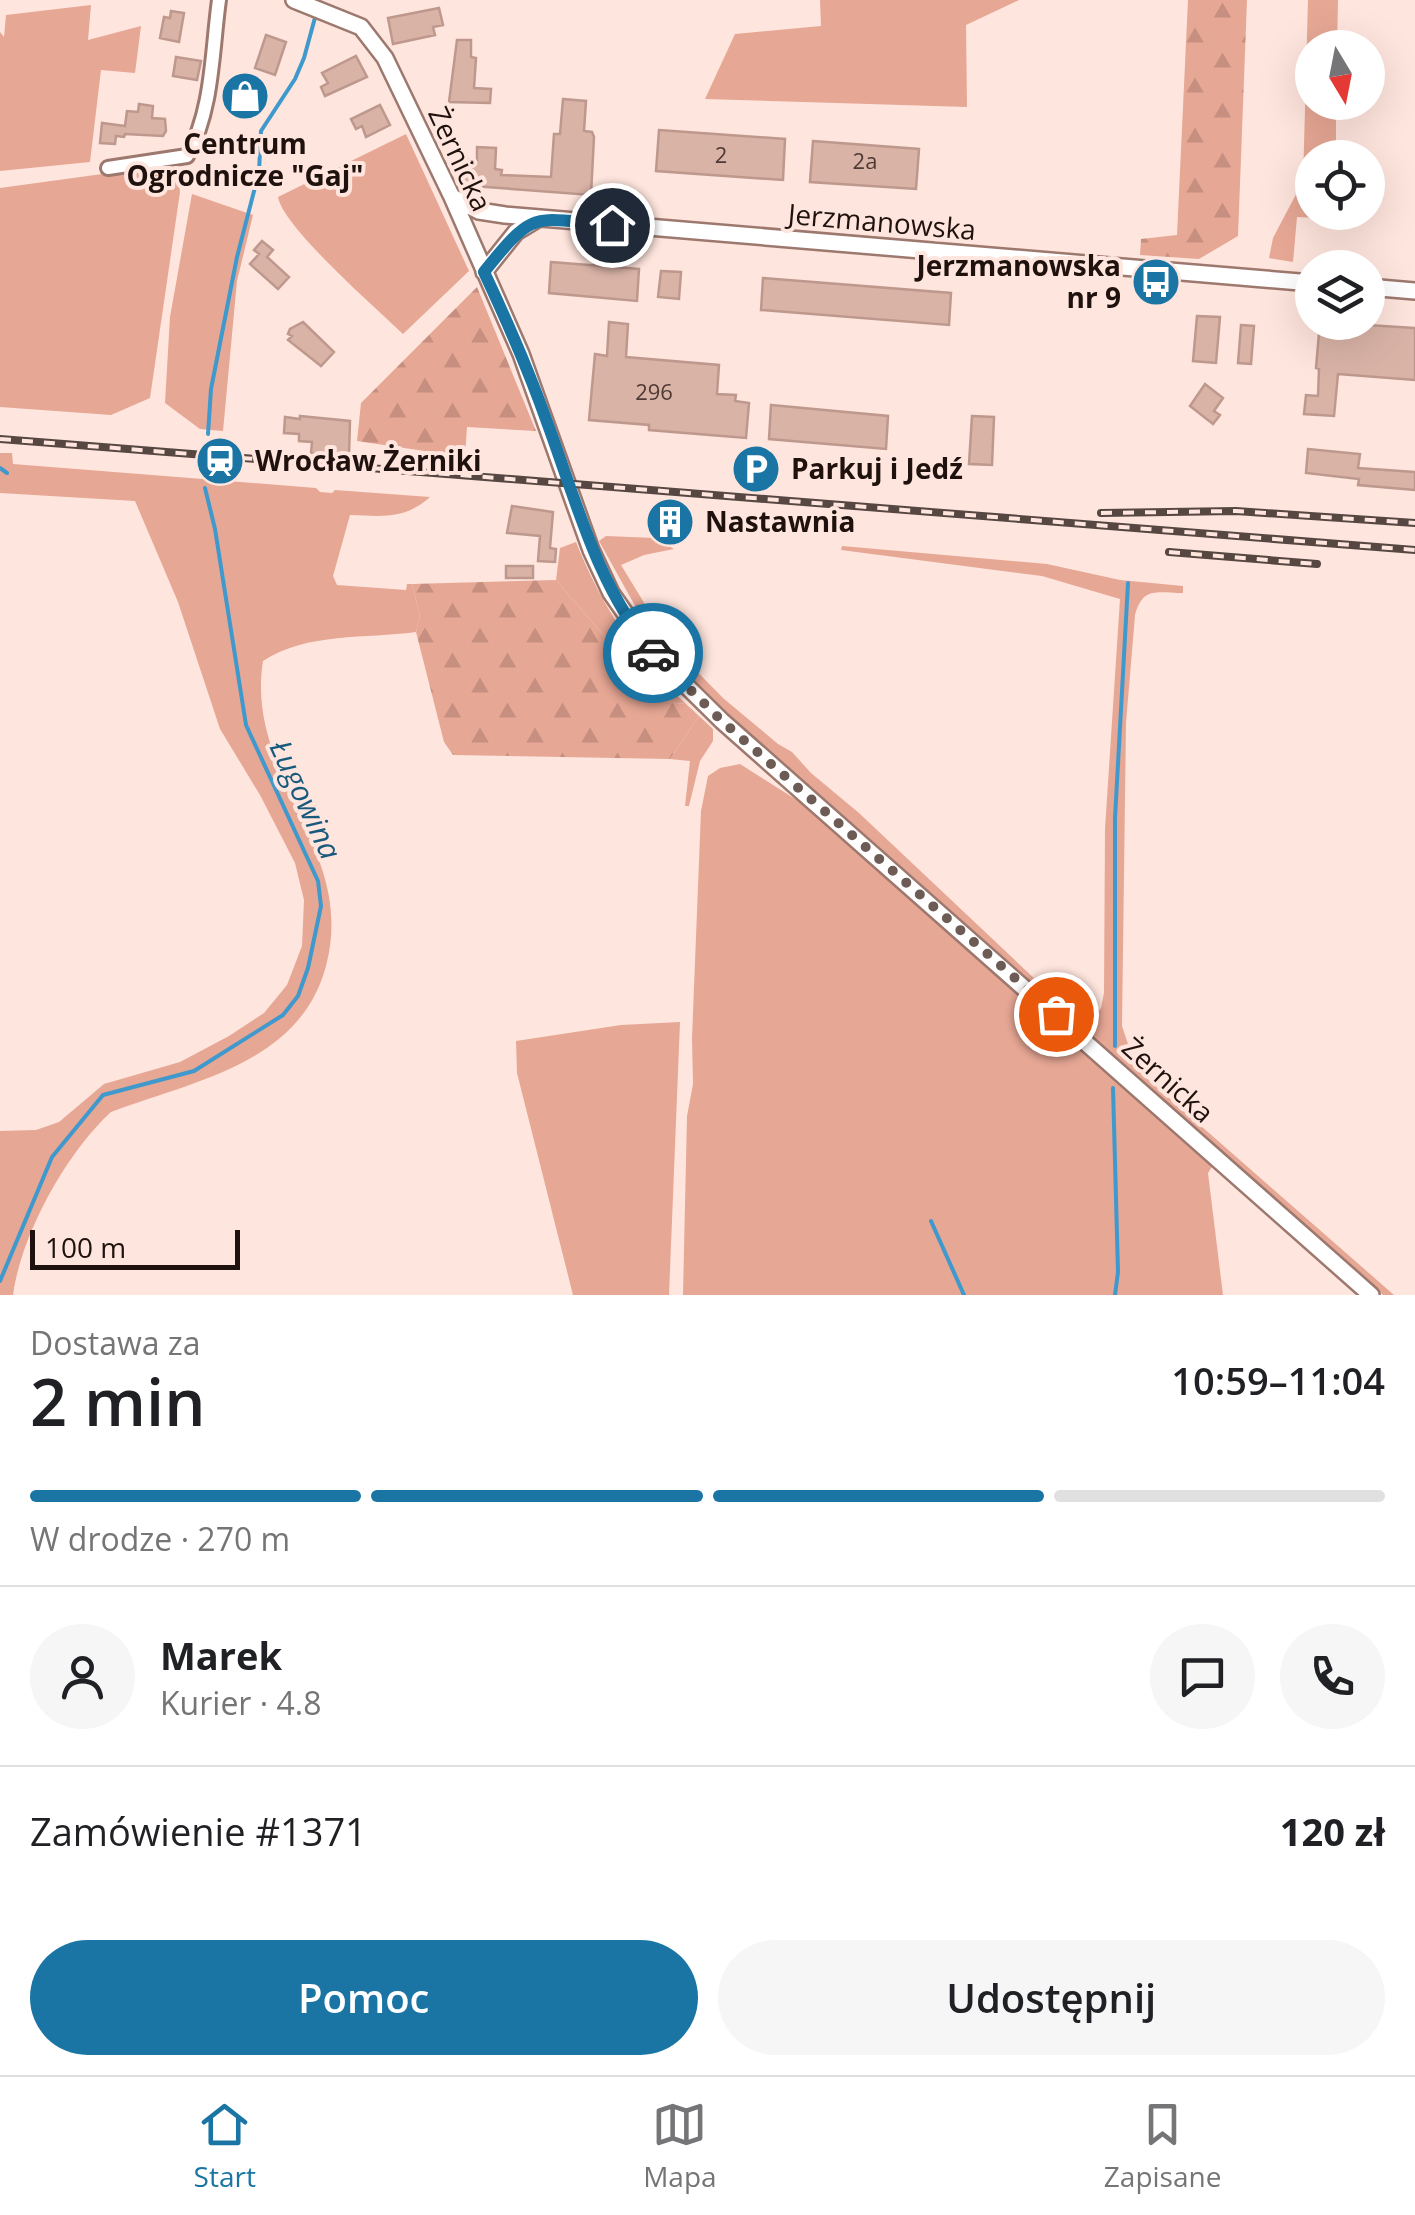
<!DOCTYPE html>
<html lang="pl">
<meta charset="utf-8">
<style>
:root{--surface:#fff;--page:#f6f6f6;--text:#202124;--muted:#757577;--line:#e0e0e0;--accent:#1a75a4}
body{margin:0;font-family:"Open Sans",sans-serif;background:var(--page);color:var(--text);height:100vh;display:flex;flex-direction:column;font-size:38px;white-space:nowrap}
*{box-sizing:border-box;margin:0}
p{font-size:32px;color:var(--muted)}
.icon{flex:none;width:55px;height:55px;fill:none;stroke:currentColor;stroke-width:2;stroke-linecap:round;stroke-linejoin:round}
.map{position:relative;height:1295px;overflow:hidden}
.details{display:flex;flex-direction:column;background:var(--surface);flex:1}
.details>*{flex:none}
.needle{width:65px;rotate:170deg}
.tools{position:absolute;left:1295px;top:30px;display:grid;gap:20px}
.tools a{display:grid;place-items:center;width:90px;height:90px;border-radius:50%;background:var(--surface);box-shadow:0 10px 40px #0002;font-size:50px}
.scale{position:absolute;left:30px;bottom:25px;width:210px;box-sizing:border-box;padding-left:10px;border:5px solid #1f120e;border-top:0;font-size:28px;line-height:35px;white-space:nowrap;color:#1f120e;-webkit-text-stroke:8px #fee5dd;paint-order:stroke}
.pin{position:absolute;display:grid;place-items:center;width:85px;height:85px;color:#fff;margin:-42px;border:5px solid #fff;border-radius:50%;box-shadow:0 2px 10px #0007}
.courier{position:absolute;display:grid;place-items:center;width:100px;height:100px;margin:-50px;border:8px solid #1a75a4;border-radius:50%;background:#fff;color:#222;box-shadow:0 2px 12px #0007}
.overview em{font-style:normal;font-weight:600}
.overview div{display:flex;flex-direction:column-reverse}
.overview{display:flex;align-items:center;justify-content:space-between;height:170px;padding:0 30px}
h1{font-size:65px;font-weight:600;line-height:75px}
.bar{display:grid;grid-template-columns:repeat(4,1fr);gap:15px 10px;align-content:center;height:120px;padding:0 30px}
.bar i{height:12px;border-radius:8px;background:var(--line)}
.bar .current{background:var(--accent)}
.bar p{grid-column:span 4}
.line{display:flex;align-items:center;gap:25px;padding:0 30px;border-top:2px solid var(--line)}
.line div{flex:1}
.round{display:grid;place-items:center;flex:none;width:105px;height:105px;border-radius:52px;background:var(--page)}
.primary-button{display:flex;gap:20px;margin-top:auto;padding:20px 30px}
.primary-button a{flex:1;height:115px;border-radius:60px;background:var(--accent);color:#fff;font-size:40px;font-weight:600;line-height:115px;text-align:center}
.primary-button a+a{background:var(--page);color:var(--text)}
.tabs{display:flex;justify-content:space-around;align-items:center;height:140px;border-top:2px solid var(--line);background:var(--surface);font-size:28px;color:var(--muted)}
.tabs a{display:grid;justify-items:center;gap:5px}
.tabs .current{color:var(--accent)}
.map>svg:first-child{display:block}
</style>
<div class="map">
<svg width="1415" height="1295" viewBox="0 0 1415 1295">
<defs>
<pattern id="forest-firs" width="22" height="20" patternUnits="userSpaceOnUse" patternTransform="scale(2.5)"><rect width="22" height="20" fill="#e7a795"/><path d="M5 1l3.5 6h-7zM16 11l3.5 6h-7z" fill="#c68f7f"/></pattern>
</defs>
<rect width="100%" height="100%" fill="#fee5dd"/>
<!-- green -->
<path fill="#e7a795" d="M820,0H1019L966,25L967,107L705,99L735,34L821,26Z
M1308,0H1338L1337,47L1312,48V102L1336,103V157L1312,158V212L1335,213V219L1297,217L1293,262L1269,258L1273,238L1303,181Z
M91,5L88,40L141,26L135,73L101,70L90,162L0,171V32L4,37L6,15Z
M406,134L469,271L403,334C376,308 283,227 278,197Z
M168,165L178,173L180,192L150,398L111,415L0,407V188Z
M192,194L253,215L237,281L223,431L200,429L165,403L170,317Z
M0,453H12L13,464L316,488L320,492L332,493L335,490L430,497C404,520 383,516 350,515L333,576L337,585L406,590L407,584H412L420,616L416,632C366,639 307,632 263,661C254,717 276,763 299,813C323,865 341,908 326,966C300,1064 193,1081 111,1112C66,1153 21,1235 13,1295H0V1131L36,1130L59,1122L104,1084L180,1062L229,1036L264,1013L287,985L302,946L304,900L295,863L260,795L220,729L178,602L135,501L0,493Z
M606,536L655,538L674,549L644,555L621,565L668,642L723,698L778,744L792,752L811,773L859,813L1055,998L1088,1025L1101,1008L1104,993L1105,829L1120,599L1042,576L841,550L842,546L1047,564L1120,580L1183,586V593C1157,593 1143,586 1135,615L1126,723L1122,1026L1132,1056L1144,1076L1394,1295H1383L685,677L643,628L644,622L599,541Z
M576,542C601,605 635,657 685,703L675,704L667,700L612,645L556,580L560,548Z
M699,716L713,729V741L700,761L689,806H685L690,761L670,759Z
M740,764L811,809L1213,1165L1208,1173L1223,1295H683L687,1116L693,1084L692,1038L701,811L708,776L720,768Z
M680,1022L669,1295H573L517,1073L516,1041L621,1025Z"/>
<!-- forest -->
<path fill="url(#forest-firs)" d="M1188,0H1247L1238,236L1199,259L1140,255L1141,239L1177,235Z
M477,287L536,431L467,427L465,457L357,441L361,403Z
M556,580L612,645L667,700L675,704L685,703L699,716L670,759L453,755L444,742L416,632L420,616L412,584Z"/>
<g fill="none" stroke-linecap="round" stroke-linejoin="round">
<!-- stream -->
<path stroke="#3f99cc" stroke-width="4" d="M208,434L211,389L237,257L259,172L261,131L295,79L304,58L316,14
M0,468L7,473
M1115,1046V818L1128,583
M1113,1088L1118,1272L1115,1295
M931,1221L964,1295
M0,1281L52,1157L103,1095L194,1071L283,1015L298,996L308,968L321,906L318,881L246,725L215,529L205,488"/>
</g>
<!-- building -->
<path fill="#dab3a7" stroke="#be988d" stroke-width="2.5" d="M439,8L443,25L433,27L435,35L393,44L388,18Z
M171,11L184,13L179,42L160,38L164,17L170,18Z
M266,35L286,42L275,75L255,68Z
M457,40H471V57L476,58L474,88L491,89L490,103L449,102Z
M356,56L367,77L325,96L321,87L328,83L322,73Z
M176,57L201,61L197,80L173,76Z
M563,99L586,101L584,131L592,132L594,137L591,195L460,185L462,159L477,160V147L496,148L495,169L502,170L501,175L551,177L554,134H560Z
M139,104L153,106L152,118L165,119L166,131L163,136L125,134L124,137L116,136L115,144L100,143L102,123L125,126L127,111L138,112Z
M380,105L390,125L366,137L362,126L356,129L351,119Z
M659,130L785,139L783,180L656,171Z
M813,141L919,149L916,189L810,182Z
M262,241L273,250L267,257L289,277L278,289L250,264L259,254L254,250Z
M551,262L639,269L637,301L549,293Z
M661,271L681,272L679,299L658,297Z
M763,278L951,293L949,325L761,310Z
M1197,316L1220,317L1216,363L1193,361Z
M303,322L334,352L321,366L288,340L292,336L288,334L290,329Z
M609,322L628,324L626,357L719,365L717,394L736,395L735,401L749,403L746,438L649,430V425L589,420L595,354L607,356Z
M1320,322L1415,328V380L1338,374L1334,416L1304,414L1306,395L1318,396L1319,369L1316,368Z
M1241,325L1254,326L1251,364L1238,363Z
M1205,384L1223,398L1214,411L1220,415L1213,424L1190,406Z
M771,405L888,416L886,449L769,439Z
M300,416L350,421L349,456L311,453L312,442L299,441V434L284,433L285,417L300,419Z
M972,416L994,417L992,465L969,464Z
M1308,449L1360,454L1358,468L1415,472V490L1358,485L1359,479L1306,473Z
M512,506L553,512L550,548L556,549L555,562L538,561L540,536L507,533Z
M506,566H533V578H506Z"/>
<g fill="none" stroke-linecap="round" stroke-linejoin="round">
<!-- minor casing -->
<g stroke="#9d786e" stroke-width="18">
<path id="minor" d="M108,168L187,156C213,111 212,50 219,0"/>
</g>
<!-- tertiary casing -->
<g stroke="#9d786e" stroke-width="20">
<path id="tertiary" d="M294,0L361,27L385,58L452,197L521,354L591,550L611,593L653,653L722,721L1371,1295
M452,197L479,211L505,215L1312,283
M484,272L516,232L539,218
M1368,287L1415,291"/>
</g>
<!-- minor -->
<use href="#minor" stroke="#fff" stroke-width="12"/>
<!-- tertiary -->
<use href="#tertiary" stroke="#fff" stroke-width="15"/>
<!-- rail casing -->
<g stroke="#574742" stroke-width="8">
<path id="rail" d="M0,439L1415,550
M1101,513L1236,511L1415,523
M1169,552L1317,564"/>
</g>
<!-- rail -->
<use href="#rail" stroke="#fee5dd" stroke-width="4" stroke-dasharray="11" stroke-linecap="butt"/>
</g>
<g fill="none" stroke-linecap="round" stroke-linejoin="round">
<!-- done -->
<path stroke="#6d5c56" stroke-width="10" stroke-dasharray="0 18" d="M653,653L722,721L1056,1014"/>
<!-- route -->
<path stroke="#1a75a4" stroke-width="12" d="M612,225C533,219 536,207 484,272C507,321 529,371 547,422C577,503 597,585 653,653"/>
</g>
<!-- icons -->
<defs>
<g id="shop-disc" transform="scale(2.5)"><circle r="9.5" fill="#1a75a4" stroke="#fee5dd"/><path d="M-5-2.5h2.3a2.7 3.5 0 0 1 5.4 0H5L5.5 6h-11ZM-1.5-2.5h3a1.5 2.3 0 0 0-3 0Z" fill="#fff"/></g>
<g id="bus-disc" transform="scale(2.5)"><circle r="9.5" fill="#1a75a4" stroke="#fee5dd"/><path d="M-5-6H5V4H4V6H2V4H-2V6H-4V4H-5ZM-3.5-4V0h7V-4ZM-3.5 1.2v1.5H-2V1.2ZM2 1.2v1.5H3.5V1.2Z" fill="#fff"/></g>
<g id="station-disc" transform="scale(2.5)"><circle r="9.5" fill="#1a75a4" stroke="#fee5dd"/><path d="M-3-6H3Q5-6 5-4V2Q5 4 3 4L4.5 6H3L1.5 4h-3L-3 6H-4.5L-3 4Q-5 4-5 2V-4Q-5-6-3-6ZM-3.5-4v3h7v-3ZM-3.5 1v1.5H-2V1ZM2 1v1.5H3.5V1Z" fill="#fff"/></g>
<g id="parking-disc" transform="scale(2.5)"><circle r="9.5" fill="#1a75a4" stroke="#fee5dd"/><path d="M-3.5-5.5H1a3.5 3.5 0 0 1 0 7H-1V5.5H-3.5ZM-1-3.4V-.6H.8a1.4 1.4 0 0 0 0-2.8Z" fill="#fff"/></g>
<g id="building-disc" transform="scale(2.5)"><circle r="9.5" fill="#1a75a4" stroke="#fee5dd"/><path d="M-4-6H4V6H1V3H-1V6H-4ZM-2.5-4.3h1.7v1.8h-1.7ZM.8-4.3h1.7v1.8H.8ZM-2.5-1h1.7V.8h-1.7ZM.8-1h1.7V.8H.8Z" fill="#fff"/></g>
</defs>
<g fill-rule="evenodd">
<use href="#shop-disc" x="245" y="96"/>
<use href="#bus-disc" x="1156" y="282"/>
<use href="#station-disc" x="220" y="461"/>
<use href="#parking-disc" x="756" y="469"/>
<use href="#building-disc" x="670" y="522"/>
</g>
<g text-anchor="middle" stroke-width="8" stroke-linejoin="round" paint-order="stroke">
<!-- number labels -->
<g font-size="22" fill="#4e3a34">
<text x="721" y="163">2</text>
<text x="865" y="169">2a</text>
<text x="654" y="400">296</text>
</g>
<!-- poi labels -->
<g font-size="28" font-weight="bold" fill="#1f120e" stroke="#fee5dd" text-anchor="start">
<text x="245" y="154" text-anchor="middle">Centrum<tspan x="245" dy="32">Ogrodnicze "Gaj"</tspan></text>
<text x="1121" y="276" text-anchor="end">Jerzmanowska<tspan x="1121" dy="32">nr 9</tspan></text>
<text x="255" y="471">Wrocław Żerniki</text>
<text x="791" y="479">Parkuj i Jedź</text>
<text x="705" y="532">Nastawnia</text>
</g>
<!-- street labels -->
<g font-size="28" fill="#1f120e" stroke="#fee5dd">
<text transform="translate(460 159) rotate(65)" y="10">Żernicka</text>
<text transform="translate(882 222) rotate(5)" y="10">Jerzmanowska</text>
<text transform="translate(1168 1080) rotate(42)" y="10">Żernicka</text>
</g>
<!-- water labels -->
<g font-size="30" font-style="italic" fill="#185a7d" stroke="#fee5dd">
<text transform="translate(305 800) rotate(65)" y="10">Ługowina</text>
</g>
</g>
</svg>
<div class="tools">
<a><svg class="needle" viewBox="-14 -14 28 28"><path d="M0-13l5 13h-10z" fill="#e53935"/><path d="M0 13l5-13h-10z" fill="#757577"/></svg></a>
<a><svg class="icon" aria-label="locate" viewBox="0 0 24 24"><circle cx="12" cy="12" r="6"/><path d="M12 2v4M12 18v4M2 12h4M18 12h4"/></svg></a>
<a><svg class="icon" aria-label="layers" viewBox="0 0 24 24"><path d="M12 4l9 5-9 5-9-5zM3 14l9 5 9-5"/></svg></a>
</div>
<div class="scale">100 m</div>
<div class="pin" style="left:1056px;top:1014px;background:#ea580c"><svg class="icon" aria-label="bag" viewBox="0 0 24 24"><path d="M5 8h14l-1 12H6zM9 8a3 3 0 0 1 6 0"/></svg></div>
<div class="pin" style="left:612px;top:225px;background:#1f2937"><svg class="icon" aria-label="home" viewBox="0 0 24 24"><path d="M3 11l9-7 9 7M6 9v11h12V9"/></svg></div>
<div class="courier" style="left:653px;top:653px"><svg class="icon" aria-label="car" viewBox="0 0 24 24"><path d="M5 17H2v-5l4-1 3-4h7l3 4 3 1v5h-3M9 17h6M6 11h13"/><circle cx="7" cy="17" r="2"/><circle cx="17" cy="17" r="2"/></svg></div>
</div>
<section class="details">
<div class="overview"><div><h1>2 min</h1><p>Dostawa za</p></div><em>10:59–11:04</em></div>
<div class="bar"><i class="current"></i><i class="current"></i><i class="current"></i><i></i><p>W drodze · 270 m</p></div>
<div class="line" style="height:180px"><a class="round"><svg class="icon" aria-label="person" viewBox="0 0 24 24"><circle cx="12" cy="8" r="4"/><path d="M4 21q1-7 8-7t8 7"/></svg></a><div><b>Marek</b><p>Kurier · 4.8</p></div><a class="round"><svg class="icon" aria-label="chat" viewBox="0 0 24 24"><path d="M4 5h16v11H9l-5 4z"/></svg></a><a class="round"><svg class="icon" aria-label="phone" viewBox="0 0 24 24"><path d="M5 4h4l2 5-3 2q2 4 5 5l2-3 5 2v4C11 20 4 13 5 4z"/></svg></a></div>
<div class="line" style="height:130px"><div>Zamówienie #1371</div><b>120 zł</b></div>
<div class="primary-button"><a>Pomoc</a><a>Udostępnij</a></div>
</section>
<nav class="tabs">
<a class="current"><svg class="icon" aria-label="home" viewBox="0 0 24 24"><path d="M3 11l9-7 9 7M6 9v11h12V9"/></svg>Start</a>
<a><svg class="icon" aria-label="map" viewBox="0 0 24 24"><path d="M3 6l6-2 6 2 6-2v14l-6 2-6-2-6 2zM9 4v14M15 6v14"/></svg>Mapa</a>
<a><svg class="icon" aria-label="saved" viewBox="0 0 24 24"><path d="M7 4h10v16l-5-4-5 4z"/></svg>Zapisane</a>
</nav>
